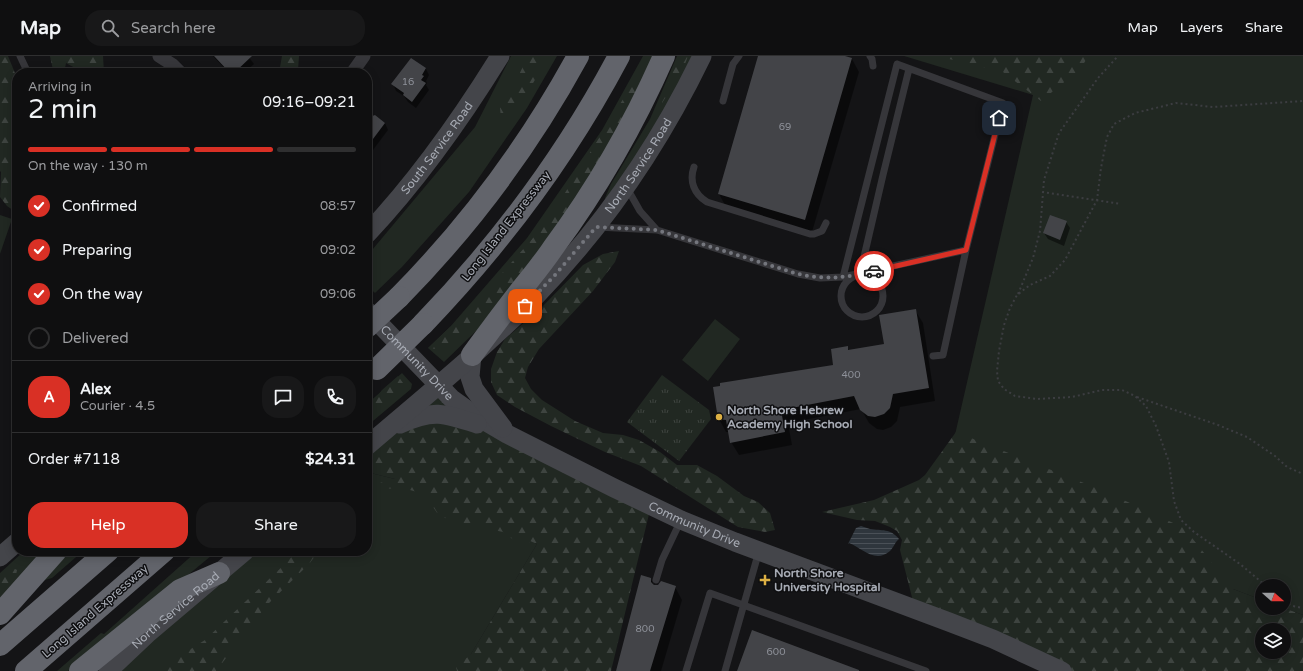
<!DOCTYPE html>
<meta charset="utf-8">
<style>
:root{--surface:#0f0f10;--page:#181819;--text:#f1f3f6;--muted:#9b9c9f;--line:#2f2f30;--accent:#d93025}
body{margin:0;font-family:"Varela Round",sans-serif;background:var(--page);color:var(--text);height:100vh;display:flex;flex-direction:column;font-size:15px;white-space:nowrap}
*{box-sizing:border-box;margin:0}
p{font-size:13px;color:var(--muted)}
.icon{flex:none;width:22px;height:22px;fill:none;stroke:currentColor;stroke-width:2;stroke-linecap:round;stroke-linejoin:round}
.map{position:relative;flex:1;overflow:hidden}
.details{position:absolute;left:12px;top:12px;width:360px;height:488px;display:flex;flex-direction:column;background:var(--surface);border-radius:16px;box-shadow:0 2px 10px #0003,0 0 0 1px var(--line)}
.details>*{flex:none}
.needle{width:26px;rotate:111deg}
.controls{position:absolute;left:1255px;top:523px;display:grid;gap:8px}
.controls a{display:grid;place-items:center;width:36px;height:36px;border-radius:50%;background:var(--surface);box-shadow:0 2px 10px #0003,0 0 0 1px var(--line);font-size:20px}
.pin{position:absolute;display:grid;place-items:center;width:34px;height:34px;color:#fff;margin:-17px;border-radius:8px;box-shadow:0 2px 6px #0006}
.courier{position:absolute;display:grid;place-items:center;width:40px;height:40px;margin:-20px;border:3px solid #d93025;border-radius:50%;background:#fff;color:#222;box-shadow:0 1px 5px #0007}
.headline em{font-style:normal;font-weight:600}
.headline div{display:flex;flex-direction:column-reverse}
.headline{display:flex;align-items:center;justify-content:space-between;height:68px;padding:0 16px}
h1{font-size:26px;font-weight:600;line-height:30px}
.bar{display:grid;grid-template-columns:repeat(4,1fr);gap:6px 4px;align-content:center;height:48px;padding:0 16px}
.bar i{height:5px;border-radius:3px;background:var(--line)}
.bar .on{background:var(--accent)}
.bar p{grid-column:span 4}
.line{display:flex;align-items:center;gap:10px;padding:0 16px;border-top:1px solid var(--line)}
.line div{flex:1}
.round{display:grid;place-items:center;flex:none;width:42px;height:42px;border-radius:16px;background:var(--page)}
ol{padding:0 16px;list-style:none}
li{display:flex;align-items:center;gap:12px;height:44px}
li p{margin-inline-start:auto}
li .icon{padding:4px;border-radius:50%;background:var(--accent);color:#fff;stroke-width:4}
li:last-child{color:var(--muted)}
li i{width:22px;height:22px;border:2px solid var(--line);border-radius:50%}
.action{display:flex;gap:8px;margin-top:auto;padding:8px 16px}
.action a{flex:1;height:46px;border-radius:16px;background:var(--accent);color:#fff;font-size:16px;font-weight:600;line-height:46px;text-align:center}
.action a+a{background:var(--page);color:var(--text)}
header{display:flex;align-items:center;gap:24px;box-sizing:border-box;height:56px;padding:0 20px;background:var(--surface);border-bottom:1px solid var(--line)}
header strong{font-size:19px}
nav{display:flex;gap:22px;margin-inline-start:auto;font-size:14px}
.search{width:280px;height:36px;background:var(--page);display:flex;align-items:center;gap:10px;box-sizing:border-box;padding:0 14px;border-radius:16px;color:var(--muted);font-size:15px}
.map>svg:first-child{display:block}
</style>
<header>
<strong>Map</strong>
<div class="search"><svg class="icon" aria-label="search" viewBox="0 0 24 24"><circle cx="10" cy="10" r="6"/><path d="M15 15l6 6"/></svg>Search here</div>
<nav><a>Map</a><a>Layers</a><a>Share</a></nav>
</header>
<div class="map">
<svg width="1303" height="615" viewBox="0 0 1303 615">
<defs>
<pattern id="forest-firs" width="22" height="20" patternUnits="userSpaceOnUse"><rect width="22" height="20" fill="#212822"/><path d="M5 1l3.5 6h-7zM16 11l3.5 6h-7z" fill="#3e4440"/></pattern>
<pattern id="park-tufts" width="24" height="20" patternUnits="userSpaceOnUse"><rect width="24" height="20" fill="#212822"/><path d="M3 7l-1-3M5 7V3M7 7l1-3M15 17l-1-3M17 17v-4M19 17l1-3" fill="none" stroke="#3e4440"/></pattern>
<pattern id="water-rules" width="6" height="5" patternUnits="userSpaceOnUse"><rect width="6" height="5" fill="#2f363d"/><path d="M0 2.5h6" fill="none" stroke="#4a5057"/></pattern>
</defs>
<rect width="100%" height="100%" fill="#141416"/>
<!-- grass -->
<path fill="#212822" d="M511,0H557L527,52L469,136L402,211L375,237L367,230V200L475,71Z
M643,0H659L501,251L444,306L428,292L450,271L527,182L602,74Z
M677,0H692L679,29L616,136L607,144L605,142L611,128L650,63Z
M904,0H1303V559L1284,552V530H1262V544L1233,533L915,553L1033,39Z
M0,159L12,163L0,198Z
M715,263L740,283L708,325L682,304Z
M402,317L412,328L411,333L367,370V348Z
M367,416L411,427L537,488L461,615H108L245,495H367Z
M24,495H48L0,550V517Z
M66,495H83L52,522L38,526Z
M197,495H217L130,567L68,615H57L101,577L104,578Z"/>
<!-- forest -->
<path fill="url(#forest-firs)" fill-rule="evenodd" d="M0,0H8L17,22V157L7,150L0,141L1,116L0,115Z
M50,0H103L104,17H78L75,12L66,7L64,17H55L53,14Z
M282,0H299L298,14L279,17Z
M528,0H549L526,39L510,58L501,62L500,52L506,46Z
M679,0H688L682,16L662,47V43Z
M937,0H1089L1079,14L1041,45L1003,16Z
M643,11L647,13L605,99L551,179L483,265L457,287L445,294L428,292L450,271L462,263L547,166Z
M619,195L615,206L593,235L539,293L528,311L525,322L531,333L542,344L575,365L603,377L623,379L639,384L660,396L677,409H697L717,420L744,440L758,446L770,457L775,474L765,476L738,471L641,410L605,396L551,370L515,351L497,339L491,326V313L497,296L505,283L541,252L583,209L603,198Z
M17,285V317C7,303 11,299 17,285Z
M398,320L403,327L402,336L367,366V354L382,334Z
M438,329L651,450L611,615H457L456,611L471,598L537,488L530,485L528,491L522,490L503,476L471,469L450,463L440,461L424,438L403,432L380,433V427L395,423L367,416V390Z
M956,376L1104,435L1184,472L1233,533L1262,544V552H1284L1303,559V615H1064L915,553L900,494L902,484L897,475L890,471L875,465L857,464L822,456L874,444L919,424L925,419ZM1262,574H1284V596H1262Z
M372,424L374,432L367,441V428Z
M297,495H319L309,508L267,549L216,615H156L205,584L285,508Z
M13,512L17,514L14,529L0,543V523Z"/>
<!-- park -->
<path fill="url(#park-tufts)" d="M662,319L709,354L711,363L679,405L627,366Z"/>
<!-- water -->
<path fill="url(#water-rules)" d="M861,470C864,471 867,472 870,473C882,475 890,472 899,483C895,486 894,491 890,495C875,508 862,492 849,487L848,488L856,472Z"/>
<!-- shadow -->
<path fill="#0007" d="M213,0H248L254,8L244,17H229Z
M759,0H841L852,3L859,16L812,176L726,151L719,138Z
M411,3L426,13L429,19L426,25L427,27L426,29L429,34L416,52L408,46L404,40L396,35L393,28Z
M367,63L385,67L388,74L370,98L367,95Z
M1066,166L1070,172L1064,190L1048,183L1044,177Z
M915,254L923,267L935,345L900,351L897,365L891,371L883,374L877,373L869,367L861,353L788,367L792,389L739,399L731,386L729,376H726L719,363L834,310L847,291L849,295L885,289Z
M651,523L654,530L675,531L682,544L661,615H617Z"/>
<!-- building -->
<path fill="#434448" d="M214,0H252L234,17H230Z
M758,0H845L852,2L805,164L718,138Z
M411,2L426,12L422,19L424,20L421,24L426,27L412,46L403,39L404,37L391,28Z
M375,59L385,67L367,91V62Z
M1050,159L1067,165L1060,184L1043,177Z
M916,253L929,332L893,338L890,352L884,358L875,361L868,360L860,354L854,340L781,354L785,376L730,387L726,364L718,363L713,331L720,330V327L833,309L831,293L848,290V294L884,288L879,259Z
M641,519L651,522V526L654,529H658L661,525L676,530L650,615H616Z
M752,574L859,614V615H737Z"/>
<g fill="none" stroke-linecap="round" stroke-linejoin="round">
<!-- path -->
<path stroke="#3c3d41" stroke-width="2" stroke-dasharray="2 3" stroke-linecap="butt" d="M1042,136L1121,148
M1018,238L1033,202L1040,175L1044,124L1059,77L1098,22L1118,0
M1137,341L1218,369L1247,381L1275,400L1287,411L1303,418
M1266,530L1240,508L1194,476L1181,464L1174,445L1169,406L1156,370L1146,350L1135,340L1122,334H1102L1072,341L1037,343L1015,340L1004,333L998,325L997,315L999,295L1004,269L1010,252L1017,239L1030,229L1050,220L1065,204L1097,144L1101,112L1107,81L1114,68L1135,57L1176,47L1213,51L1303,45
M1284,546L1293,550L1303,552"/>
<!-- service -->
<path stroke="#36363a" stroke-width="7" d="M20,0L28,17
M870,0L872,3L873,10
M723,45L733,8L739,0
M694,111C689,125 694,138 707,146L810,178H814L822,175L826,167
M627,132L640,155L657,174
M597,171L657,174L798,218L820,222L843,221L966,194L943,299L933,300
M860,218L883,119L909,13
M841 240a21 21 0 1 1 42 0a21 21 0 1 1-42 0Z
M843,221L897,8L1003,47L966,194
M656,524L662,504L681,464
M686,615L710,537L926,615
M725,615L759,495"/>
<!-- minor -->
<path stroke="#36363a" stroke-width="13" d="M159,0L173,9L181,17
M352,17L364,0"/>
<!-- secondary -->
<g stroke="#44454a" stroke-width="19">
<path id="s1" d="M367,178C418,124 461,63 500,0"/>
<path id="s2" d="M367,255L452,343L473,358L507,378L614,432L681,464L735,486L949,566L993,583L1062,615"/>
<path d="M472,299L470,321L474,333L503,372"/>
<path d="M400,368C433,353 444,357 477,368"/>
<path id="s3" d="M367,390C423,342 481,295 533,243C602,172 659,89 702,0"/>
<path d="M0,501L17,486"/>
<path id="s4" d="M108,615L147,578L245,495"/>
</g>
<!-- motorway -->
<path stroke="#62646b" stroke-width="22" d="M399,241C469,170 530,88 578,0
M423,268C501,187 566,100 619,0
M472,299C486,280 500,261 514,243C527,226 541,210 553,192C596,134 635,66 664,0
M0,558L56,495
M0,589L108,495
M26,615L164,495
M80,615L180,534L219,517"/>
<!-- motorway-bridge -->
<path stroke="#62646b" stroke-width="22" d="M367,271L399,241
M377,313L423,268"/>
</g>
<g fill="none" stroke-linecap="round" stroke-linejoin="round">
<!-- done -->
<path stroke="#74767d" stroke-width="4" stroke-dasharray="0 7.2" d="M525,250L555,219L596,171L657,174L798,218C827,224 845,222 874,215"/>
<!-- route -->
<path stroke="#d93025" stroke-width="5" d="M874,215L966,194L999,62"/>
</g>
<!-- markers -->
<g fill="#deb144" stroke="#0f0f11" stroke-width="1.5">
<circle cx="719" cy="361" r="4"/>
<path d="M763 518h4v4h4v4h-4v4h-4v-4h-4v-4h4z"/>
</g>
<g text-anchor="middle" stroke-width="3" stroke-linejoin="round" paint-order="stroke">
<!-- number labels -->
<g font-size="10" fill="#8e9199">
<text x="408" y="29">16</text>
<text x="785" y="74">69</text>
<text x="851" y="322">400</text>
<text x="645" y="576">800</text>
<text x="776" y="599">600</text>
</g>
<!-- street labels -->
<g font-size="12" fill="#a7abb4" stroke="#0f0f11">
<text dy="4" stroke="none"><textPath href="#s1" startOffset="111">South Service Road</textPath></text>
<text dy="4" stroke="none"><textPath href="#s3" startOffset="392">North Service Road</textPath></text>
<text transform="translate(506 170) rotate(-52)" y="4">Long Island Expressway</text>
<text dy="4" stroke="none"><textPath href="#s2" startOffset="72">Community Drive</textPath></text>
<text dy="4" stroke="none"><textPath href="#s2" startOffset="396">Community Drive</textPath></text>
<text transform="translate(95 555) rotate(-41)" y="4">Long Island Expressway</text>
<text dy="4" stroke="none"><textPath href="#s4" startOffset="91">North Service Road</textPath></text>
</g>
<!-- poi labels -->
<g font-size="12" font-weight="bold" fill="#a7abb4" stroke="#0f0f11" text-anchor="start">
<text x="727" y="358">North Shore Hebrew<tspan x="727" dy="14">Academy High School</tspan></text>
<text x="774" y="521">North Shore<tspan x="774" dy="14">University Hospital</tspan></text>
</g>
</g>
</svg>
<div class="controls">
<a><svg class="needle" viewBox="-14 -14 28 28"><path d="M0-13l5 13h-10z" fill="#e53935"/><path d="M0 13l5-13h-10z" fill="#9b9c9f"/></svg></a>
<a><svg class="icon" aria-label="layers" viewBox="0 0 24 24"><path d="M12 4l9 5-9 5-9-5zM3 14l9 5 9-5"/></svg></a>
</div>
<div class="pin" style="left:525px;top:250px;background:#ea580c"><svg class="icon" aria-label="bag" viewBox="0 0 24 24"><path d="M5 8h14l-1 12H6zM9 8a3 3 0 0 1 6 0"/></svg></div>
<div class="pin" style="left:999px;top:62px;background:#1f2937"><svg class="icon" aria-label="home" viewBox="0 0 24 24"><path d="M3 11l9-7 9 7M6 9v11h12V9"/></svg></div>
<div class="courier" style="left:874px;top:215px"><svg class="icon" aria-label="car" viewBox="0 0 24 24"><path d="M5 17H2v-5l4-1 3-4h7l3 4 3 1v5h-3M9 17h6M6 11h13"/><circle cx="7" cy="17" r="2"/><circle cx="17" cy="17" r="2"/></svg></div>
<section class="details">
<div class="headline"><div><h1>2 min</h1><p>Arriving in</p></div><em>09:16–09:21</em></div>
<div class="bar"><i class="on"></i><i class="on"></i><i class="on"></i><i></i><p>On the way · 130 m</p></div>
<ol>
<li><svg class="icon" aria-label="check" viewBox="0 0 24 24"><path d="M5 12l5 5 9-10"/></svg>Confirmed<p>08:57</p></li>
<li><svg class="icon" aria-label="check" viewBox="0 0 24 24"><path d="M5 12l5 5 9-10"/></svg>Preparing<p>09:02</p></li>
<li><svg class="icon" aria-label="check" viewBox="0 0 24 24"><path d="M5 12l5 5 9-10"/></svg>On the way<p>09:06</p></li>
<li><i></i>Delivered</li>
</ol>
<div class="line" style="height:72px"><b class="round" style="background:var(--accent);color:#fff">A</b><div><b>Alex</b><p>Courier · 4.5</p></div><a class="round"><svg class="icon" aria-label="chat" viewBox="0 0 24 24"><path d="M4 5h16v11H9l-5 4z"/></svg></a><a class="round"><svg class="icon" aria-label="phone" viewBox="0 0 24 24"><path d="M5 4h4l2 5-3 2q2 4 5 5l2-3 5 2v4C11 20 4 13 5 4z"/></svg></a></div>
<div class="line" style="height:52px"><div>Order #7118</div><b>$24.31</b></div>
<div class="action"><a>Help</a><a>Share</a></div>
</section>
</div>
